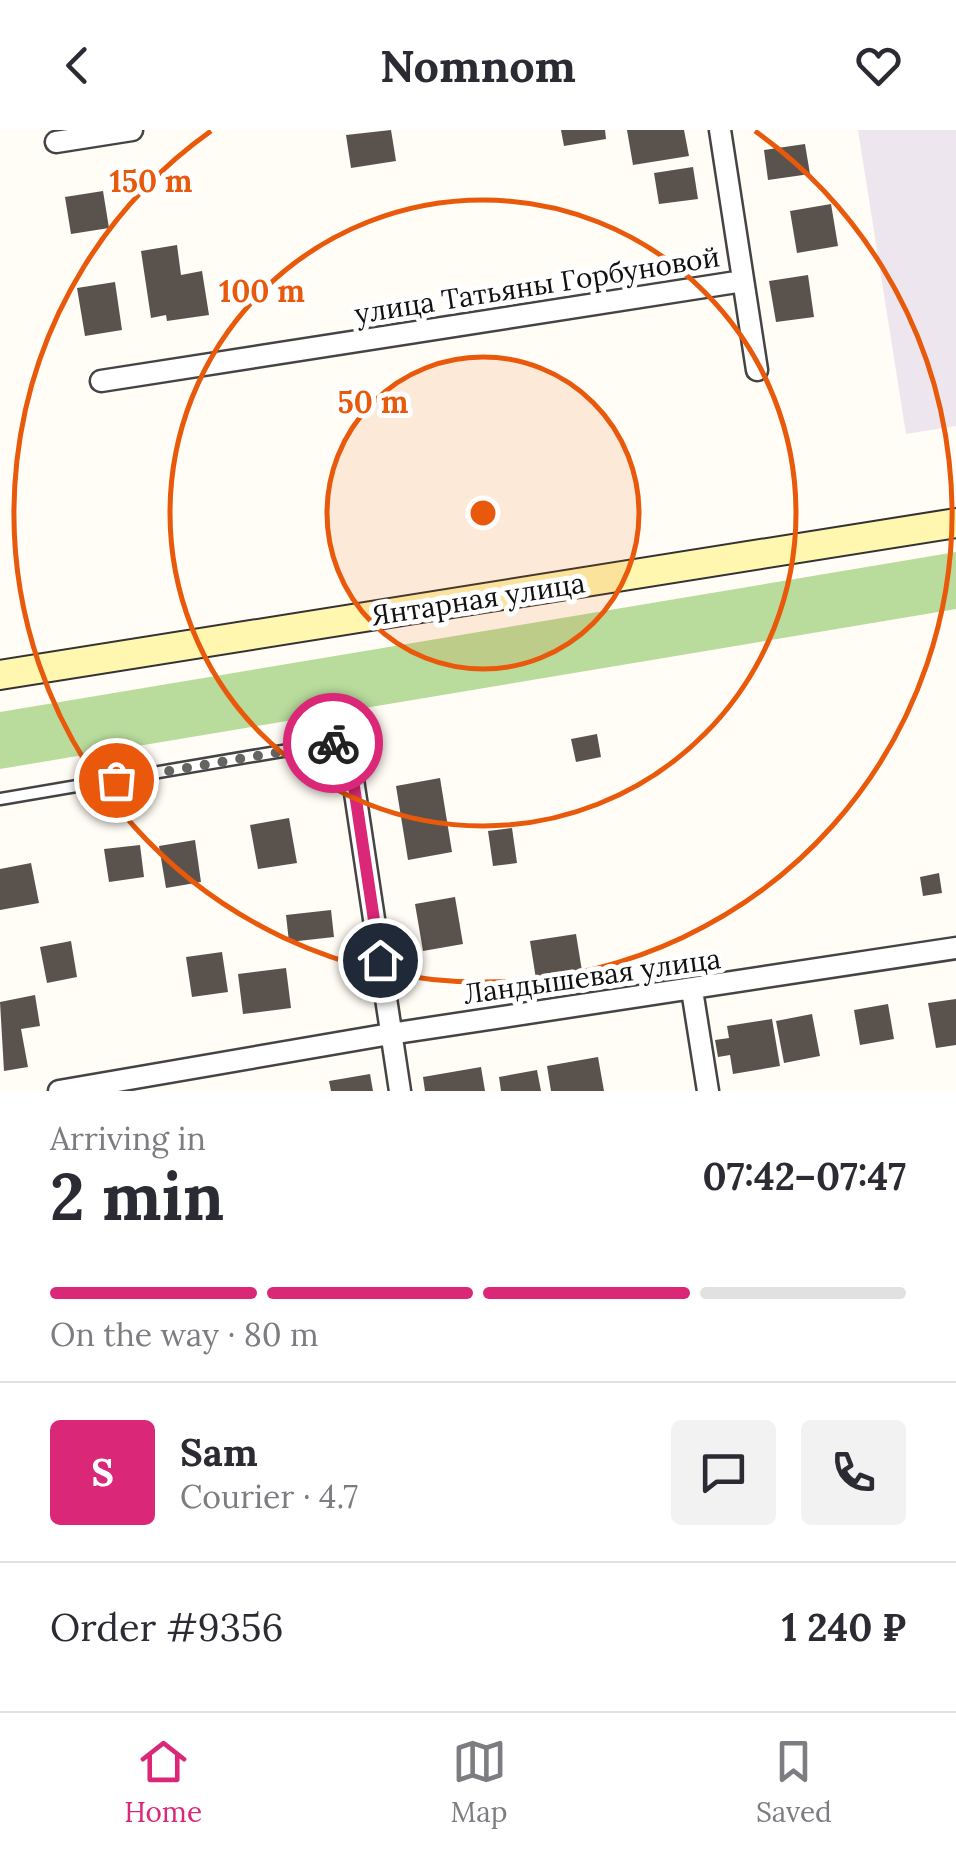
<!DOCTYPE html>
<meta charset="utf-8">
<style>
:root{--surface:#fff;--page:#f2f2f3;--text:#2b2b33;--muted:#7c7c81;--line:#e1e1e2;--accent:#db2777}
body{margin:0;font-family:Lora,serif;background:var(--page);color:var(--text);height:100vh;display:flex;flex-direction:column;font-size:38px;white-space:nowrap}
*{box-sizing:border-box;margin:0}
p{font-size:32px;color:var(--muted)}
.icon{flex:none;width:55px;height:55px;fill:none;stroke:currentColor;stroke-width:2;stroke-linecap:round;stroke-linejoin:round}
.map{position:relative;height:961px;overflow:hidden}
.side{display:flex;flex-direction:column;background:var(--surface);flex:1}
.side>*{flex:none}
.pin{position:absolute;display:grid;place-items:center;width:85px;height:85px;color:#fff;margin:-42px;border:5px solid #fff;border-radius:50%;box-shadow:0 2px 10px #0007}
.courier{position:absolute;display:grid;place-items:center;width:100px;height:100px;margin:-50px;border:8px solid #db2777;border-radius:50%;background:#fff;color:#222;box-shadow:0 2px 12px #0007}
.head em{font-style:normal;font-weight:800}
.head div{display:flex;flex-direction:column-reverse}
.head{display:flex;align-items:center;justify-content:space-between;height:170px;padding:0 50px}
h1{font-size:65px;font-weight:800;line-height:75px}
.bar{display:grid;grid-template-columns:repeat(4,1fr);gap:15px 10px;align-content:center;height:120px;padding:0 50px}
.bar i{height:12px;border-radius:8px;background:var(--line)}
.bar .on{background:var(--accent)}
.bar p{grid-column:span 4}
.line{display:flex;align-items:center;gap:25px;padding:0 50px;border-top:2px solid var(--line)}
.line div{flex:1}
.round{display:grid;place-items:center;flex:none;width:105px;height:105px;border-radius:10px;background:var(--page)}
header{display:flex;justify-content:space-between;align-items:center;height:130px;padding:0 50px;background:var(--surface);font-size:45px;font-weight:800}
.menu{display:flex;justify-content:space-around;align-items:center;height:140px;border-top:2px solid var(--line);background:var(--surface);font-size:28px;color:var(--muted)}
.menu a{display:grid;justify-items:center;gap:5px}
.menu .on{color:var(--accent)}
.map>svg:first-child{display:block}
</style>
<header><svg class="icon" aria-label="back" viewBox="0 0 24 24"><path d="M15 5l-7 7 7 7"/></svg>Nomnom<svg class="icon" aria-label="heart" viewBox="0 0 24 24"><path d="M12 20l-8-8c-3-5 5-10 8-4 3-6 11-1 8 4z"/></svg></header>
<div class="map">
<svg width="956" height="961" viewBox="0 0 956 961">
<rect width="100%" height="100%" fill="#fffdf5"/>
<!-- industrial -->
<path fill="#eee6ef" d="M858,0H956V296L906,304Z"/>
<!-- forest -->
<path fill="#b9dc9c" d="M956,422V479L0,639V582Z"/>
<!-- building -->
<path fill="#5a524d" d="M391,0L396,31L351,38L346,5Z
M561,0H605L606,9L564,16Z
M627,0H684L689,26L633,35Z
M805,14L810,44L768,50L764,20Z
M693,37L698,69L659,74L654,43Z
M103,61L109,98L71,104L65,67Z
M831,74L838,116L797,123L790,81Z
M177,115L181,145L202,141L209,185L167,191L166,185L151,188L141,121Z
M808,145L814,187L776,192L769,151Z
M115,152L122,200L85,206L77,158Z
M597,604L601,627L576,632L571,609Z
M440,648L452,722L408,730L396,656Z
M289,688L297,733L258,739L250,695Z
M512,698L517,733L493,736L488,701Z
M195,710L201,752L166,758L159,716Z
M140,715L144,747L109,752L104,719Z
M31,733L39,773L0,780V739Z
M939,743L942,763L923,766L920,747Z
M455,767L463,814L423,821L415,774Z
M331,780L334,807L289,812L286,785Z
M576,804L582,841L536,849L530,811Z
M71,811L77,847L47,853L40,817Z
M222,822L228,862L192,867L186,827Z
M286,838L291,878L243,884L238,844Z
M35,865L40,896L21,899L28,937L4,941L0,872Z
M956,869V915L936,918L928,873Z
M888,874L894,909L860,915L854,880Z
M812,884L820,926L784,933L776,891Z
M772,889L780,936L733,944L730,925L718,927L715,910L729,908L727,896Z
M598,927L604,961H551L547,936Z
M481,937L485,961H425L423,947Z
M537,940L541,961H501L499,947Z
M370,944L373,961H331L329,951Z"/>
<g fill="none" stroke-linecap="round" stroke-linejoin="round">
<!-- lane casing -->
<g stroke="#444" stroke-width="15">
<path id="lane" d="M0,669L347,610"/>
</g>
<!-- street casing -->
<g stroke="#444" stroke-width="25">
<path id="street" d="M720,0L757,240
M56,12L132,0
M101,251L743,151
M347,610L400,961
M692,860L708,961
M59,961L390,904L956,818"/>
</g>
<!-- secondary casing -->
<g stroke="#333" stroke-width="32">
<path id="secondary" d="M0,545L956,393"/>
</g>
<!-- lane -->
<use href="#lane" stroke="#fff" stroke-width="10"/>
<!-- street -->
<use href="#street" stroke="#fff" stroke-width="20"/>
<!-- secondary -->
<use href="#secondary" stroke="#fff6b0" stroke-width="28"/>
</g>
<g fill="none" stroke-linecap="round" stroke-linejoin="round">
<!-- done -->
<path stroke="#646461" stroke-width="10" stroke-dasharray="0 18" d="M116,650L333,613"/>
<!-- route -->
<path stroke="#db2777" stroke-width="12" d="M333,613L347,610L380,830"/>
</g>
<!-- distance rings -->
<circle cx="483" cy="383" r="156" fill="#e8590c" fill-opacity=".12"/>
<g fill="none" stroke="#e8590c" stroke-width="5">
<circle cx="483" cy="383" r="156"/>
<circle cx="483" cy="383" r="313"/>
<path d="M755 1A469 469 0 1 1 211 1"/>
</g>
<g text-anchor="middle" stroke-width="10" stroke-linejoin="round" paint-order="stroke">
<!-- street labels -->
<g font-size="28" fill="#111" stroke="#fff">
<text transform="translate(537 155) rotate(-9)" y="10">улица Татьяны Горбуновой</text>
<text transform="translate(478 469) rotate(-9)" y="10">Янтарная улица</text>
<text transform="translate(592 846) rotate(-8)" y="10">Ландышевая улица</text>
</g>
</g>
<circle cx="483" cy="383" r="15" fill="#e8590c" stroke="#fff" stroke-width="5"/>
<g font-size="30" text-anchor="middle" font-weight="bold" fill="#e8590c" stroke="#fff" stroke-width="10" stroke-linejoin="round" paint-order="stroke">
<text x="151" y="62">150 m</text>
<text x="262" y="172">100 m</text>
<text x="373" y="283">50 m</text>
</g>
</svg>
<div class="pin" style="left:116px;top:650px;background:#ea580c"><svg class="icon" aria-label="bag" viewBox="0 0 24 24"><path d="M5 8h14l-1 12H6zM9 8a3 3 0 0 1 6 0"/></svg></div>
<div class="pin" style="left:380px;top:830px;background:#1f2937"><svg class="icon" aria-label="home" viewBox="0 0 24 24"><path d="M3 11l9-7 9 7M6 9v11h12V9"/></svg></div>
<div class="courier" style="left:333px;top:613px"><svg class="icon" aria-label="bike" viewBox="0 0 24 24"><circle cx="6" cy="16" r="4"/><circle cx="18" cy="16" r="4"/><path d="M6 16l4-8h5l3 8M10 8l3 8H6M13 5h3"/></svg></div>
</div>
<section class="side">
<div class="head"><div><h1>2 min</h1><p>Arriving in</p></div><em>07:42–07:47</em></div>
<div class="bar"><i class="on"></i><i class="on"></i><i class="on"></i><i></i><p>On the way · 80 m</p></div>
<div class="line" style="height:180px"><b class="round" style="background:var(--accent);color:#fff">S</b><div><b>Sam</b><p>Courier · 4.7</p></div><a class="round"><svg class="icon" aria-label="chat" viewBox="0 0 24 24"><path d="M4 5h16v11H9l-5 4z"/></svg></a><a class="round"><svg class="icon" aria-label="phone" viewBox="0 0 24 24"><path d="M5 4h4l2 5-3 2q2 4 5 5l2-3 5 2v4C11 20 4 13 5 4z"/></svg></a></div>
<div class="line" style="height:130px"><div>Order #9356</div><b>1 240 ₽</b></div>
</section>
<nav class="menu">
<a class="on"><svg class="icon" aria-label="home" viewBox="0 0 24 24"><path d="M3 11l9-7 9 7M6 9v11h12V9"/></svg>Home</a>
<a><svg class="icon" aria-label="map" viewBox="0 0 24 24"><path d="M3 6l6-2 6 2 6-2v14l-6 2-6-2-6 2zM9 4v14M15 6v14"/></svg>Map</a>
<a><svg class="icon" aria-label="saved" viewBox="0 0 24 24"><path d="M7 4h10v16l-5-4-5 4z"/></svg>Saved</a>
</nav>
